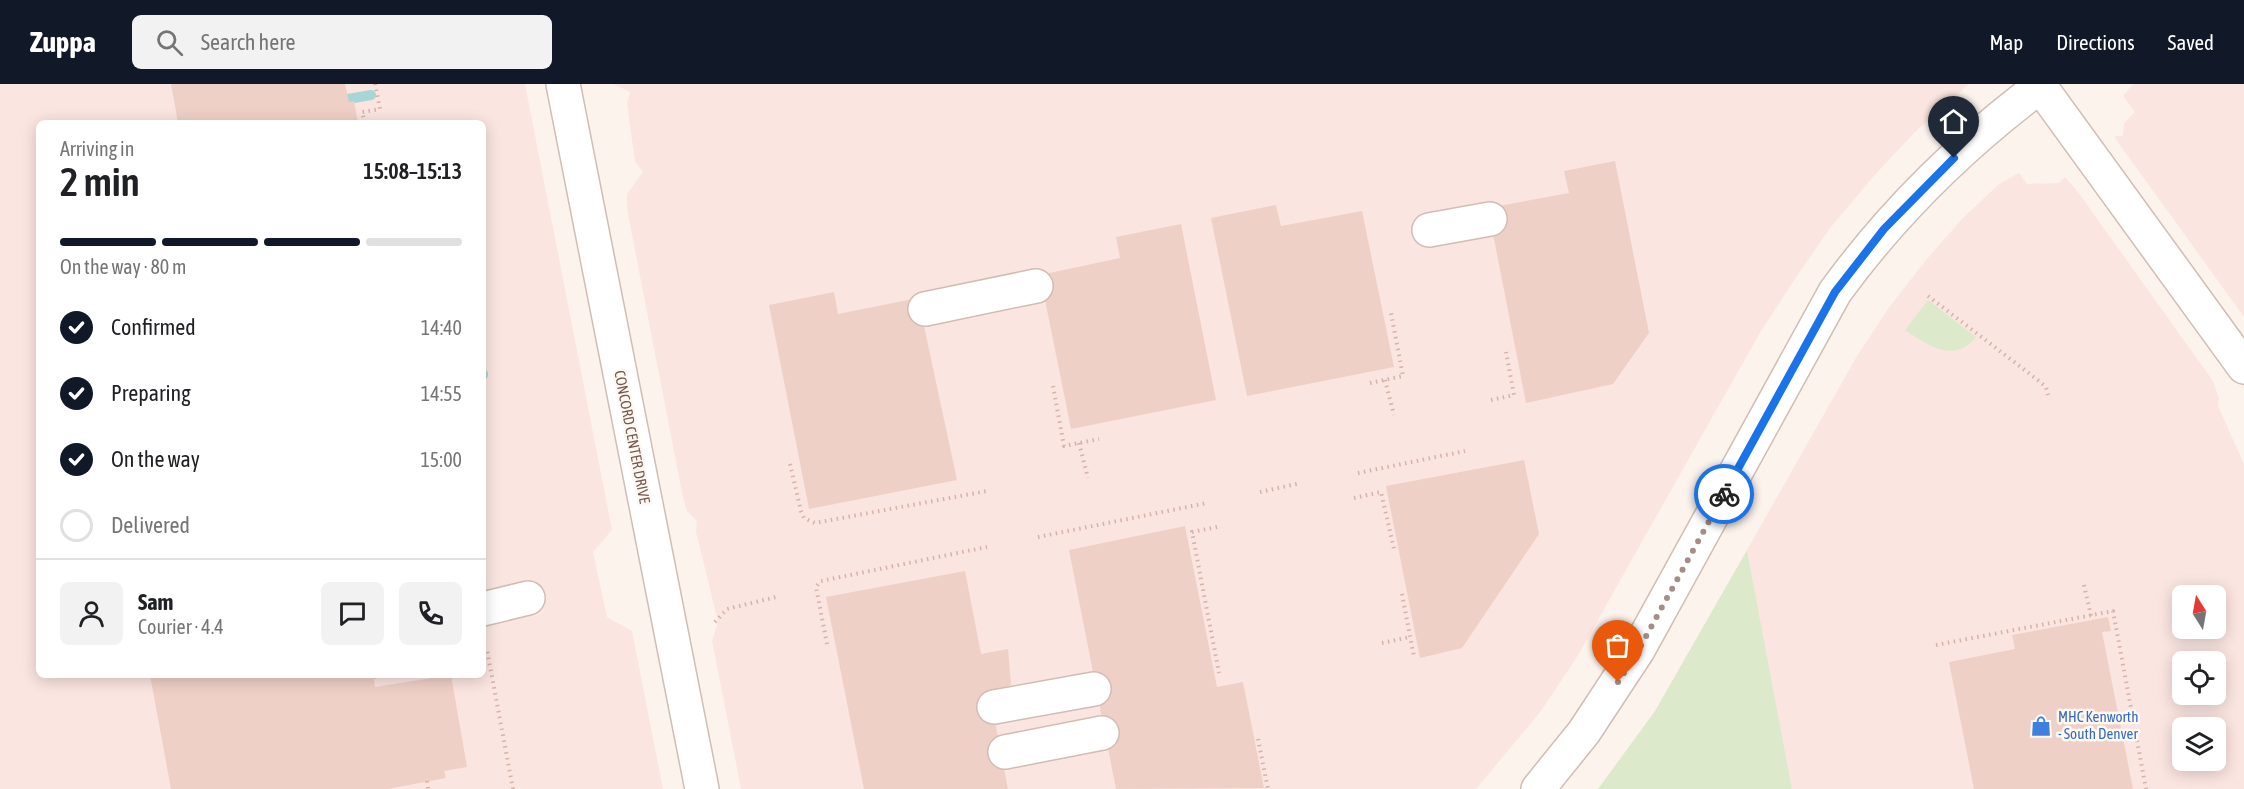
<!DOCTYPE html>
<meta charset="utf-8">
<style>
:root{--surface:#fff;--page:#f2f2f2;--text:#202124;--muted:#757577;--line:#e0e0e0;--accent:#111827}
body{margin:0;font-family:"Asap Condensed",sans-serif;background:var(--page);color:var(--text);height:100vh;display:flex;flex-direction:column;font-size:22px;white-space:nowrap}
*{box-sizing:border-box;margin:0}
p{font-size:20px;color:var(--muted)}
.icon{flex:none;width:33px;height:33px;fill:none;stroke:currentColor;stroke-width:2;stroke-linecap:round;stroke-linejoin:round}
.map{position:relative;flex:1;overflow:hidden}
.details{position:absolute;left:36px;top:36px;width:450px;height:558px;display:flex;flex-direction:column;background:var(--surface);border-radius:9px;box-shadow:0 3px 15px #0003}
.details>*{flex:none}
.needle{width:39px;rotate:349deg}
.buttons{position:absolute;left:2172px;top:501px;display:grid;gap:12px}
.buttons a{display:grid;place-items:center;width:54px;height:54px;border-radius:9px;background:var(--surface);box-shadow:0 3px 15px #0003;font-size:30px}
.pin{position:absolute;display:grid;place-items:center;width:51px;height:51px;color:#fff;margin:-62px -26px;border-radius:50% 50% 50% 0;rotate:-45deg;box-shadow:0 0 6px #0007}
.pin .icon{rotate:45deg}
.courier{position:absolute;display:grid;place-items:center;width:60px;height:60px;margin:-30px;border:4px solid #1a73e8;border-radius:50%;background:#fff;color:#222;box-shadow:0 2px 8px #0007}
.head em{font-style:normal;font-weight:600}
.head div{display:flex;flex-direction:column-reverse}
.head{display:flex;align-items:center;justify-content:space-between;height:102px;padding:0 24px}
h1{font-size:39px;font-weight:600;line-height:45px}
.bar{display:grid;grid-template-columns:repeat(4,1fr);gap:9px 6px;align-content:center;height:72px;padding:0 24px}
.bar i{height:8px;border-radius:4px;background:var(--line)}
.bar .active{background:var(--accent)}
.bar p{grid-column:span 4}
.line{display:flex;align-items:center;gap:15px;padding:0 24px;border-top:2px solid var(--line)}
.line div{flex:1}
.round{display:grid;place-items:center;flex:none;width:63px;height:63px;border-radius:9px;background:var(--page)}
ol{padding:0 24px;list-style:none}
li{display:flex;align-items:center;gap:18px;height:66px}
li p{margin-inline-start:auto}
li .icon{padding:6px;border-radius:50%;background:var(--accent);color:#fff;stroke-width:4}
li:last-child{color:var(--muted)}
li i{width:33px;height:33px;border:3px solid var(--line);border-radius:50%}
header{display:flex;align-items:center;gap:36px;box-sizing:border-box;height:84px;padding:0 30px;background:var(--accent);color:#fff}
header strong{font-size:28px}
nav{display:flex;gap:33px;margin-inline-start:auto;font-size:21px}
.search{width:420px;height:54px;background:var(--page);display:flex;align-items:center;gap:15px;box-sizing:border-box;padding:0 21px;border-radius:9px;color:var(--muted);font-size:22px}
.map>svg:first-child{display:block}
</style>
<header>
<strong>Zuppa</strong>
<div class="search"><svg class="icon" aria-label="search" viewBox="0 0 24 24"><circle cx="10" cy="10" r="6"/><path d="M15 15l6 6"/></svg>Search here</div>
<nav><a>Map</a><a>Directions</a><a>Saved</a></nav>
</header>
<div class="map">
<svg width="2244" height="705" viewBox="0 0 2244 705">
<rect width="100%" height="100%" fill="#fcf3ed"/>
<!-- commercial -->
<path fill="#fbe5e1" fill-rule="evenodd" d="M0,0H525L612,446L593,468L607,533L632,547L663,705H0ZM39,39H483V591H39Z
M613,0H1969L1914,49L1873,93L1830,144L1795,195L1761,247L1577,573L1541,627L1476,705H741L712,557L718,538L696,448L697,437L687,427L683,414L627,125V110L643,88L635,78L627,20L630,8Z
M2133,0H2244V233L2117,57L2115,52H2123L2124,39L2135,28L2123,12Z
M2019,89L2027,100L2059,99L2065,93L2078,108L2213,297L2219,314L2218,322L2244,380V705H1792L1747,466L1857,272L1890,222L1926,176L1962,135L1999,100ZM2182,512H2216V544H2182ZM2182,578H2216V610H2182ZM2182,644H2216V676H2182Z"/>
<!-- green -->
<path fill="#dce9cb" d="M1928,216L1976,253C1954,280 1929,262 1905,246Z
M1747,466L1792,705H1598L1655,627Z"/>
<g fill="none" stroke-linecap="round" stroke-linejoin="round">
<!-- stream -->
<path stroke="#a8d6d6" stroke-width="10" d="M348,15L371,11
M483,291V290"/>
</g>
<!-- building -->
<path fill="#efd0c6" d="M171,0H345L349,18L354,17L358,39H178Z
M1615,77L1649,249L1613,300L1526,319L1488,124L1569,109L1564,87Z
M1276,121L1281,142L1362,127L1394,283L1247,312L1211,134Z
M1181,140L1216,316L1071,345L1040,191L1120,174L1116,153Z
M834,208L838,230L918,214L957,396L809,425L769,221Z
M1524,376L1539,450L1462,564L1420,574L1386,402Z
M1185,442L1217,603L1243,598L1264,704L1116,705L1069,466Z
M965,487L981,570L1008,565L1011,601L990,612L1008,705H864L826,513Z
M2108,533L2111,547L2102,548L2133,705H1974L1949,578L2015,565L2012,551Z
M150,591H373L375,603L451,591L467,683L444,687L446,694L388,705H171Z"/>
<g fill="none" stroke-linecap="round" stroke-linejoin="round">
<!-- minor casing -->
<g stroke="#d0bdb4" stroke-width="36">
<path id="minor" d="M563,0L702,705
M2040,2L2244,283
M1429,146L1490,135
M925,225L1036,202
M483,525L528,514
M994,623L1094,605
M1005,668L1102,649
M1538,705L1584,648L1638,566L1835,208C1893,128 1964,59 2043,0"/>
</g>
<!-- path -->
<path stroke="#d5b3a8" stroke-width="4" stroke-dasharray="1.5 4.5" stroke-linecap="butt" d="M365,39L362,28L380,25L375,0
M1928,212L2039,297L2046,303L2048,311
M1385,296L1394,331
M1370,299L1403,292L1391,229
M1053,302L1064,362L1099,355
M1491,316L1514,311L1506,268
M1079,359L1088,394
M790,380L801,427L804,434L815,439L987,407
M1358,389L1465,367
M1260,408L1301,399
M1354,414L1381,408L1394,465
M1217,443L1192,448L1219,589
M1038,453L1207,419
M2084,501L2091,532
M1402,510L1414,573
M715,538L727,525L776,513
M1382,559L1410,553
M827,560L816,503L821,497L987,463
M1936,561L2113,527L2146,705
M483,567L487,566L513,705
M374,593L382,591
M1258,655L1268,705
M427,697L428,705"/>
<!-- minor -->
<use href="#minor" stroke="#fff" stroke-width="33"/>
</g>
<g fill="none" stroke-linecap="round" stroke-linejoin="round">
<!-- done -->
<path stroke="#a58e87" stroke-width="6" stroke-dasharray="0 10.8" d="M1618,598L1638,567L1724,410"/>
<!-- route -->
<path stroke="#1a73e8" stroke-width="8" d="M1724,410L1835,208L1884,145L1954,74"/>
</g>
<!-- icons -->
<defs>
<g id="shop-bare" transform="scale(1.62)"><path d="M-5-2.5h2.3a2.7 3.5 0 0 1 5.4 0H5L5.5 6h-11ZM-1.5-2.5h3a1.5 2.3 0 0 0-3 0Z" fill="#3f7fe0" stroke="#fef8f3" stroke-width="2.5" paint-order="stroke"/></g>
</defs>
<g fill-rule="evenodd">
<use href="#shop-bare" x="2041" y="642"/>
</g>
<g text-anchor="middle" stroke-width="5" stroke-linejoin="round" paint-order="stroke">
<!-- street labels -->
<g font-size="15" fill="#765850" stroke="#fef8f3">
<text transform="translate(632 353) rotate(79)" y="5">CONCORD CENTER DRIVE</text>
</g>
<!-- shop labels -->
<g font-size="15" fill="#366cbe" stroke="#fef8f3" text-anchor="start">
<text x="2058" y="638">MHC Kenworth<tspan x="2058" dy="17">- South Denver</tspan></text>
</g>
</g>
</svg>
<div class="buttons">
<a><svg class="needle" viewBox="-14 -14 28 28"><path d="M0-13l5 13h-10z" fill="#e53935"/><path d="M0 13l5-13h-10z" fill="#757577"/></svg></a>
<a><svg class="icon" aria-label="locate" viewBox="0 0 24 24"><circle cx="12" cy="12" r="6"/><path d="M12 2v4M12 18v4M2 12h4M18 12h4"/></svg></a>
<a><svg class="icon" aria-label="layers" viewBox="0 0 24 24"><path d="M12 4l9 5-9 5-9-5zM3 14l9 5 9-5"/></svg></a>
</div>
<div class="pin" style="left:1618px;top:598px;background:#ea580c"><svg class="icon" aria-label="bag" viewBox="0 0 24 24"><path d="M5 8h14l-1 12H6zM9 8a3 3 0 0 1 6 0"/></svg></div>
<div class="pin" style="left:1954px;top:74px;background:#1f2937"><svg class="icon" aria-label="home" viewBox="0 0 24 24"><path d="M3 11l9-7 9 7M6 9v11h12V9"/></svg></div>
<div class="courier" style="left:1724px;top:410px"><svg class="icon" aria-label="bike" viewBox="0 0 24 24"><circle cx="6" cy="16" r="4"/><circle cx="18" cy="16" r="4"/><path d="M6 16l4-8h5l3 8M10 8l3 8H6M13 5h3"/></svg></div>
<section class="details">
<div class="head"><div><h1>2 min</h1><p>Arriving in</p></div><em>15:08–15:13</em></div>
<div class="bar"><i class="active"></i><i class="active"></i><i class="active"></i><i></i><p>On the way · 80 m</p></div>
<ol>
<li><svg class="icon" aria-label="check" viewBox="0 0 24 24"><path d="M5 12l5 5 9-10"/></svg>Confirmed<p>14:40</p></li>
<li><svg class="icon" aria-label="check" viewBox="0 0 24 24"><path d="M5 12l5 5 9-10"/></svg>Preparing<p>14:55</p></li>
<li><svg class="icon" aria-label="check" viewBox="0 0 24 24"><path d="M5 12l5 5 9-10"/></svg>On the way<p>15:00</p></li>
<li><i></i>Delivered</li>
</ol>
<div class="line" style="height:108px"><a class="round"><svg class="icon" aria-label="person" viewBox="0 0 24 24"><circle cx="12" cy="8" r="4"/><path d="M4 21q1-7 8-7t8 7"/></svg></a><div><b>Sam</b><p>Courier · 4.4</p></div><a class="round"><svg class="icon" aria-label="chat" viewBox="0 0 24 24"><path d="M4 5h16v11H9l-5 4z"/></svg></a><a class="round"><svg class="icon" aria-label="phone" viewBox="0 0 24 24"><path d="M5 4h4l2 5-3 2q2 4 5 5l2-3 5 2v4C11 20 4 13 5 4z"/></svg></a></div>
</section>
</div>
